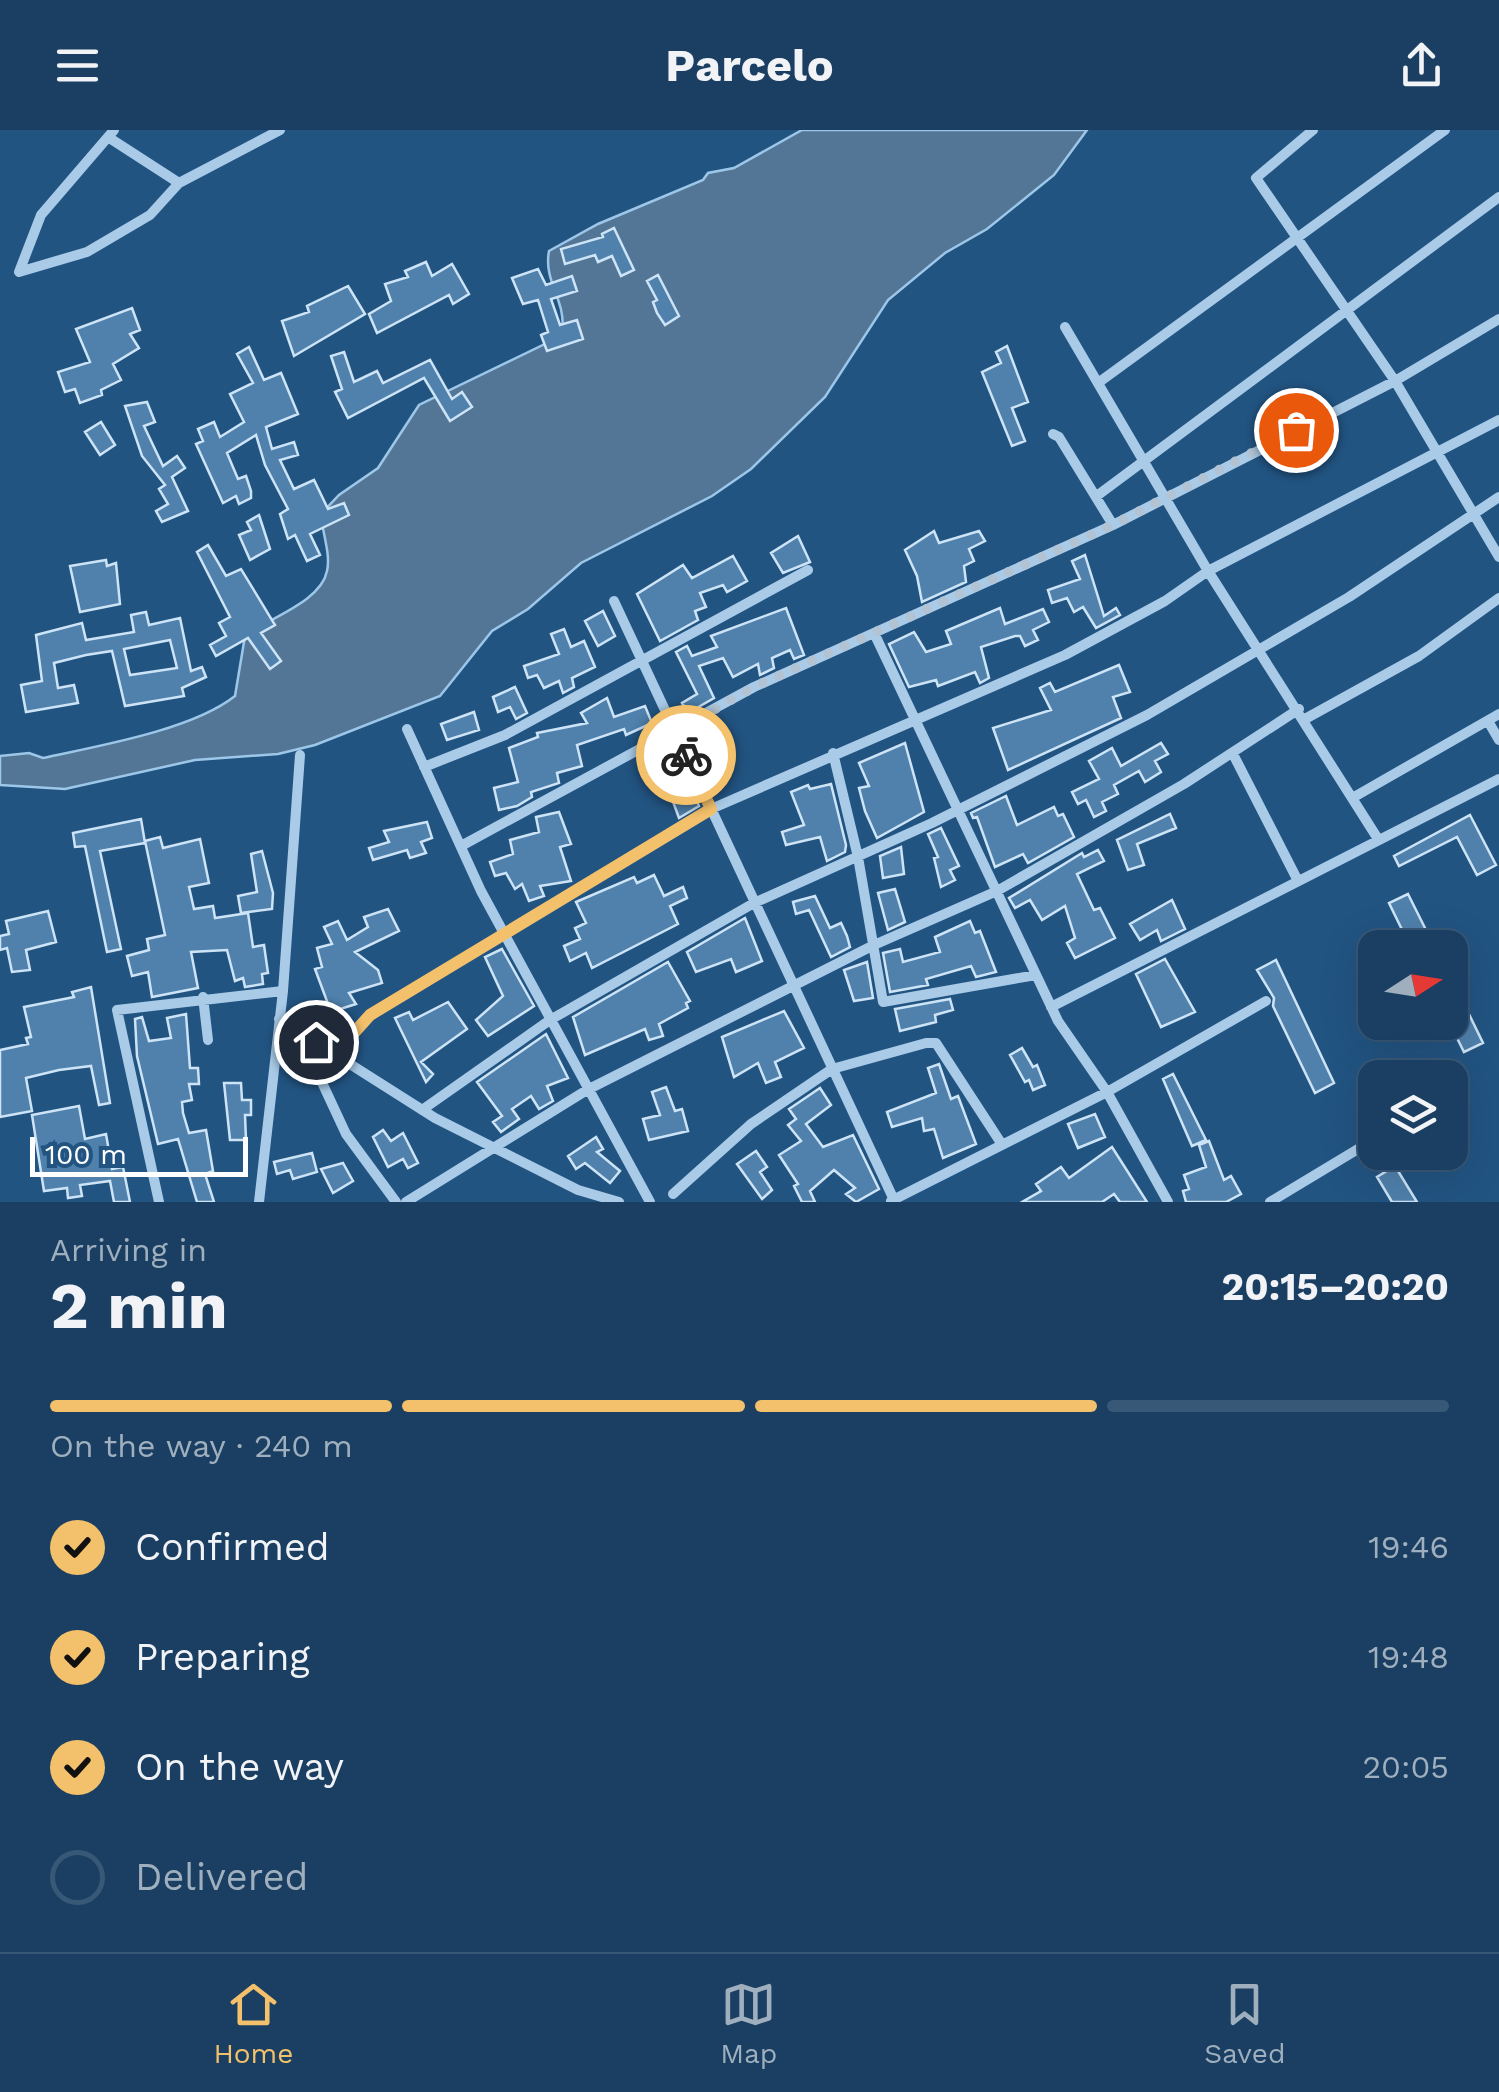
<!DOCTYPE html>
<meta charset="utf-8">
<style>
:root{--surface:#1a3f62;--page:#234668;--text:#f1f3f6;--muted:#9fafbe;--line:#385877;--accent:#f3c06b}
body{margin:0;font-family:"Work Sans",sans-serif;background:var(--page);color:var(--text);height:100vh;display:flex;flex-direction:column;font-size:38px;white-space:nowrap}
*{box-sizing:border-box;margin:0}
p{font-size:32px;color:var(--muted)}
.icon{flex:none;width:55px;height:55px;fill:none;stroke:currentColor;stroke-width:2;stroke-linecap:round;stroke-linejoin:round}
.map{position:relative;height:1072px;overflow:hidden}
.side{display:flex;flex-direction:column;background:var(--surface);flex:1}
.side>*{flex:none}
.needle{width:65px;rotate:78deg}
.tools{position:absolute;left:1358px;top:800px;display:grid;gap:20px}
.tools a{display:grid;place-items:center;width:110px;height:110px;border-radius:20px;background:var(--surface);box-shadow:0 10px 40px #0002,0 0 0 2px var(--line);font-size:50px}
.scale{position:absolute;left:30px;bottom:25px;width:218px;box-sizing:border-box;padding-left:10px;border:5px solid #fff;border-top:0;font-size:28px;line-height:35px;white-space:nowrap;color:#fff;-webkit-text-stroke:8px #225482;paint-order:stroke}
.pin{position:absolute;display:grid;place-items:center;width:85px;height:85px;color:#fff;margin:-42px;border:5px solid #fff;border-radius:50%;box-shadow:0 2px 10px #0007}
.courier{position:absolute;display:grid;place-items:center;width:100px;height:100px;margin:-50px;border:8px solid #f3c06b;border-radius:50%;background:#fff;color:#222;box-shadow:0 2px 12px #0007}
.headline em{font-style:normal;font-weight:700}
.headline div{display:flex;flex-direction:column-reverse}
.headline{display:flex;align-items:center;justify-content:space-between;height:170px;padding:0 50px}
h1{font-size:65px;font-weight:700;line-height:75px}
.bar{display:grid;grid-template-columns:repeat(4,1fr);gap:15px 10px;align-content:center;height:120px;padding:0 50px}
.bar i{height:12px;border-radius:8px;background:var(--line)}
.bar .current{background:var(--accent)}
.bar p{grid-column:span 4}
ol{padding:0 50px;list-style:none}
li{display:flex;align-items:center;gap:30px;height:110px}
li p{margin-inline-start:auto}
li .icon{padding:10px;border-radius:50%;background:var(--accent);color:#111;stroke-width:4}
li:last-child{color:var(--muted)}
li i{width:55px;height:55px;border:5px solid var(--line);border-radius:50%}
header{display:flex;justify-content:space-between;align-items:center;height:130px;padding:0 50px;background:var(--surface);font-size:45px;font-weight:700}
.tab-bar{display:flex;justify-content:space-around;align-items:center;height:140px;border-top:2px solid var(--line);background:var(--surface);font-size:28px;color:var(--muted)}
.tab-bar a{display:grid;justify-items:center;gap:5px}
.tab-bar .current{color:var(--accent)}
.map>svg:first-child{display:block}
</style>
<header><svg class="icon" aria-label="menu" viewBox="0 0 24 24"><path d="M4 6h16M4 12h16M4 18h16"/></svg>Parcelo<svg class="icon" aria-label="share" viewBox="0 0 24 24"><path d="M12 15V3M7 8l5-5 5 5M5 13v7h14v-7"/></svg></header>
<div class="map">
<svg width="1499" height="1072" viewBox="0 0 1499 1072">
<rect width="100%" height="100%" fill="#225482"/>
<!-- water -->
<path fill="#537696" stroke="#9dc7e9" stroke-width="2.5" d="M802,0H1087L1054,45L987,99L945,123L888,170L825,267L751,339L712,366L581,433L528,479L492,501L440,566L315,615L278,624L195,630L65,659L0,655V626L29,623L43,628C98,616 192,600 235,566L245,506C268,488 321,472 327,441C331,424 322,402 321,384L339,365L378,338L419,275L551,211L562,202C567,171 543,152 549,121L598,94L703,50L708,43L734,38Z"/>
<!-- building -->
<path fill="#4f81ac" stroke="#cde3f6" stroke-width="2.5" fill-rule="evenodd" d="M614,98L634,140L621,146L612,126L598,132L595,125L565,134L561,119L603,107L602,104Z
M426,132L432,146L452,134L469,164L453,174L449,165L377,203L369,184L391,171L385,154L408,147L405,141Z
M538,139L546,155L572,146L577,161L551,169L560,195L577,190L583,209L547,221L541,205L548,202L538,170L523,174L512,148Z
M658,145L679,186L665,195L657,183L653,172L657,170L647,151Z
M348,156L365,184L294,226L282,191L309,182L307,176Z
M132,178L140,200L130,204L139,218L113,234L121,250L101,260L102,265L80,273L75,259L65,262L58,242L90,232L76,199Z
M1007,216L1028,272L1012,278L1025,311L1012,316L982,242L1001,233L996,222Z
M249,217L264,250L281,243L298,284L266,297L272,319L294,312L298,325L280,330L294,359L314,350L328,379L344,373L349,385L310,404L320,425L307,431L295,405L288,409L280,384L288,379L265,335L256,305L227,323L238,349L246,346L251,361V368L239,374L236,366L223,373L196,314L203,311L198,299L214,292L220,307L244,292L230,264L253,253L237,224Z
M344,222L354,252L377,241L383,253L430,230L452,269L462,262L472,277L450,291L424,248L348,288L335,262L342,259L331,226Z
M147,272L155,292L144,296L163,336L177,326L185,338L172,347L188,381L162,392L156,381L168,374L159,359L165,355L142,326L125,276Z
M101,292L115,315L100,325L85,302Z
M259,385L270,419L250,430L239,405L251,400L247,392Z
M934,401L939,413L979,401L985,411L969,419L974,431L964,436L966,452L922,472L917,446L905,420Z
M798,406L810,432L783,443L771,423Z
M208,415L226,446L241,439L275,495L261,503L281,531L270,539L248,508L216,526L210,515L226,506L219,493L230,487L197,422Z
M1085,425L1104,486L1116,478L1120,485L1096,498L1083,477L1074,482L1067,468L1052,473L1048,460L1080,449L1072,431Z
M733,426L747,451L727,462L723,455L700,463L706,477L695,481L698,490L660,511L637,464L683,435L692,448Z
M106,430L107,436L116,433L120,474L80,482L70,436Z
M786,478L804,525L794,529L790,520L772,528L774,538L760,545L758,534L733,547L723,528L699,536L714,568L688,583L682,573L697,564L676,522L687,516L692,526L717,517L711,506Z
M1000,478L1005,494L1043,479L1049,492L1033,500L1038,510L1025,516L1020,506H1015L981,517L989,548L980,553L975,542L938,556L936,550L909,557L889,514L914,502L926,522L951,514L946,501Z
M603,481L615,506L598,516L585,491Z
M146,482L149,495L180,488L191,541L202,537L206,547L182,558L184,566L125,576L112,521L86,525L54,533L58,558L74,555L78,573L26,582L21,555L42,551L36,505L82,493L86,510L134,502L131,485ZM170,510L177,538L130,545L124,519Z
M564,499L571,517L584,511L595,537L572,548L574,557L563,563L559,551L544,558L537,545L528,548L524,536L559,524L551,504Z
M1119,535L1130,562L1113,567L1121,588L1008,640L993,598L1051,580L1040,558L1050,553L1055,562Z
M515,557L527,583L516,589L510,577L498,582L493,567Z
M607,568L614,587L645,576L652,593L626,605L624,599L577,615L582,636L557,643L559,653L531,662L532,667L517,676L499,680L494,658L518,652L509,618L538,607L537,603L587,593L581,583Z
M474,582L479,600L447,610L441,594Z
M905,613L924,682L877,708L865,681L859,658L869,656L859,633Z
M1161,613L1168,624L1155,631L1161,642L1145,652L1139,641L1114,655L1118,664L1102,672L1106,681L1094,687L1086,670L1078,674L1072,662L1099,649L1089,631L1112,618L1121,636Z
M682,637L699,676L679,688L669,661L661,665L655,655L668,648L666,643Z
M831,654L846,715L845,722L827,731L820,707L786,715L782,702L804,695L791,662L808,655L810,659Z
M1006,666L1017,695L1054,677L1058,686L1063,684L1074,707L1028,733L1023,724L995,737L977,687L973,688L971,683Z
M559,682L571,714L560,717L571,751L540,756L544,766L529,771L522,754L515,759L506,743L495,746L490,732L513,724L510,710L539,702L536,687Z
M1170,684L1176,698L1137,714L1144,735L1128,740L1117,710Z
M1470,685L1496,735L1477,745L1457,707L1399,736L1394,726Z
M141,689L145,713L100,721L121,819L107,822L85,716L75,717L73,703Z
M427,692L432,708L421,712L426,723L410,728L407,720L373,730L369,718L389,712L384,701Z
M941,698L959,736L950,740L955,750L941,757L934,728L938,727L928,704Z
M160,707L163,718L200,709L209,753L189,757L194,779L213,776L215,788L248,783L253,817L264,815L268,843L262,844L263,854L245,857L243,848L235,851L227,820L191,822L198,858L152,867L148,842L132,846L127,826L149,820L147,809L165,805L145,711Z
M901,717L904,744L883,748L880,726Z
M1098,720L1104,731L1077,744L1094,780L1100,778L1115,808L1075,828L1067,813L1075,808L1065,776L1042,790L1030,770L1015,778L1009,768L1082,723L1084,727Z
M262,721L273,763L272,779L241,783L238,766L257,762L251,724Z
M654,745L664,766L683,757L687,768L670,776L678,794L592,838L586,823L570,831L564,816L580,809L575,798L586,793L576,772L634,747L637,753Z
M895,759L905,792L888,800L878,763Z
M1408,764L1435,818H1411L1389,773Z
M815,766L830,798L841,793L847,806L850,817L831,827L809,780L796,784L793,772Z
M1172,770L1185,799L1161,811L1157,800L1140,810L1130,794Z
M388,779L399,801L355,822L378,840L382,853L349,863L356,874L331,882L315,839L322,837L317,818L332,814L324,797L338,791L347,810L368,797L364,787Z
M48,781L56,812L26,820L30,840L12,842L7,818L0,820V806L9,804L6,791Z
M745,788L762,831L736,842L731,829L696,842L687,822Z
M970,791L975,803L980,801L996,842L976,847L971,836L926,849L928,855L890,862L883,823L900,819L903,832L940,822L935,807Z
M502,819L534,876L488,906L476,890L503,866L485,827Z
M1165,829L1195,882L1161,897L1136,844Z
M1276,830L1334,953L1315,963L1273,876L1274,868L1257,840Z
M668,832L690,871L686,873L688,878L659,894L663,906L649,910L645,899L585,925L573,887Z
M867,832L873,868L854,871L844,840Z
M1450,845L1483,913L1464,922L1450,894Z
M91,857L110,973L99,975L91,936L59,940L26,948L32,981L0,987V920L28,914L26,908L31,907L24,877L74,867L72,862Z
M950,869L953,880L935,885L936,892L900,901L895,879Z
M448,872L467,899L421,932L433,944L426,952L395,888L409,882L413,890Z
M784,881L804,918L775,932L781,947L766,953L758,933L734,947L722,907Z
M186,884L190,938H198L199,954H189L192,970L182,972L183,983L189,1003L206,1000L213,1041L205,1044L214,1072H197L178,1009L158,1014L137,926L135,889L142,887L149,911L171,908L167,888Z
M546,904L568,948L547,956L553,971L539,979L531,966L512,979L519,989L501,1002L493,992L502,986L477,952Z
M1022,918L1033,937L1037,935L1045,955L1033,960L1029,950L1025,952L1010,925Z
M939,934L951,969L958,966L976,1014L943,1028L934,999L924,1001L922,988L892,997L887,982L936,963L928,938Z
M1173,944L1206,1010L1192,1016L1163,949Z
M224,953H241L242,970H251V985H245L246,1010H230Z
M666,957L675,981L682,979L688,1001L649,1010L643,989L660,985L652,962Z
M820,958L831,975L806,994L823,1017L853,1005L879,1059L856,1072L846,1064L855,1058L834,1040L810,1061L815,1072H802L794,1056L798,1054L779,1025L801,1011L788,995L796,989L789,979Z
M79,976L85,1009L106,1004L112,1039L123,1037L130,1072H114L110,1051L80,1055L82,1066L68,1068L67,1058L44,1061L32,985Z
M1095,984L1105,1007L1078,1018L1068,994Z
M383,1000L391,1011L403,1003L418,1033L408,1038L403,1029L388,1037L373,1007Z
M596,1007L603,1019L597,1022L620,1041L610,1053L585,1033L576,1039L568,1026Z
M1209,1011L1224,1050L1231,1046L1241,1064L1226,1072H1186L1183,1061L1189,1059L1184,1045L1206,1037L1199,1015Z
M1112,1017L1147,1072H1120L1114,1064L1102,1072H1022L1041,1061L1036,1054L1061,1037L1069,1048Z
M756,1021L767,1037L760,1042L772,1060L762,1069L737,1034Z
M312,1023L317,1042L293,1049L290,1040L277,1044L274,1032Z
M343,1033L353,1051L333,1063L321,1039Z
M1395,1036L1417,1072H1392L1377,1047Z"/>
<g fill="none" stroke-linecap="round" stroke-linejoin="round">
<!-- street -->
<path stroke="#a9cbe8" stroke-width="10" d="M114,0L41,85L19,142L87,122L150,85L179,53L280,0
M1313,0L1256,48L1395,251L1499,427
M111,9L179,53
M1065,197L1208,441L1378,709
M1098,253L1445,0
M1053,304L1059,307L1113,395
M1098,365L1499,67
M614,471L895,1072
M875,505L1058,891L1107,962L1168,1072
M1305,589L1419,526L1499,468
M1488,591L1499,610
M407,599L481,761L650,1072
M833,623L858,727L883,872L1036,845
M1233,624L1298,751
M424,637L505,605L808,440
M1354,667L1499,584
M461,716L754,557L1113,395L1395,251L1499,189
M203,867L208,910
M1051,877L1499,649
M279,889L435,988L578,1060L619,1072
M298,901L346,1004L396,1072
M335,925L370,885L711,679L1065,525L1165,471L1208,441L1499,290
M422,980L550,890L754,773L932,693L1147,585L1349,467L1499,367
M673,1064L751,994L832,939L926,913H936L1001,1013
M891,1071L1107,962L1266,871
M159,1072L117,880L283,861
M259,1072L283,861L300,625
M406,1072L587,960L874,815L997,761L1184,654L1299,579
M1270,1072L1363,1016"/>
</g>
<g fill="none" stroke-linecap="round" stroke-linejoin="round">
<!-- done -->
<path stroke="#b2c3d3" stroke-width="10" stroke-dasharray="0 18" d="M686,625L675,602L754,557L1113,395L1296,300"/>
<!-- route -->
<path stroke="#f3c06b" stroke-width="12" d="M316,912L335,924L370,885L711,679L686,625"/>
</g>
</svg>
<div class="tools">
<a><svg class="needle" viewBox="-14 -14 28 28"><path d="M0-13l5 13h-10z" fill="#e53935"/><path d="M0 13l5-13h-10z" fill="#9fafbe"/></svg></a>
<a><svg class="icon" aria-label="layers" viewBox="0 0 24 24"><path d="M12 4l9 5-9 5-9-5zM3 14l9 5 9-5"/></svg></a>
</div>
<div class="scale">100 m</div>
<div class="pin" style="left:1296px;top:300px;background:#ea580c"><svg class="icon" aria-label="bag" viewBox="0 0 24 24"><path d="M5 8h14l-1 12H6zM9 8a3 3 0 0 1 6 0"/></svg></div>
<div class="pin" style="left:316px;top:912px;background:#1f2937"><svg class="icon" aria-label="home" viewBox="0 0 24 24"><path d="M3 11l9-7 9 7M6 9v11h12V9"/></svg></div>
<div class="courier" style="left:686px;top:625px"><svg class="icon" aria-label="bike" viewBox="0 0 24 24"><circle cx="6" cy="16" r="4"/><circle cx="18" cy="16" r="4"/><path d="M6 16l4-8h5l3 8M10 8l3 8H6M13 5h3"/></svg></div>
</div>
<section class="side">
<div class="headline"><div><h1>2 min</h1><p>Arriving in</p></div><em>20:15–20:20</em></div>
<div class="bar"><i class="current"></i><i class="current"></i><i class="current"></i><i></i><p>On the way · 240 m</p></div>
<ol>
<li><svg class="icon" aria-label="check" viewBox="0 0 24 24"><path d="M5 12l5 5 9-10"/></svg>Confirmed<p>19:46</p></li>
<li><svg class="icon" aria-label="check" viewBox="0 0 24 24"><path d="M5 12l5 5 9-10"/></svg>Preparing<p>19:48</p></li>
<li><svg class="icon" aria-label="check" viewBox="0 0 24 24"><path d="M5 12l5 5 9-10"/></svg>On the way<p>20:05</p></li>
<li><i></i>Delivered</li>
</ol>
</section>
<nav class="tab-bar">
<a class="current"><svg class="icon" aria-label="home" viewBox="0 0 24 24"><path d="M3 11l9-7 9 7M6 9v11h12V9"/></svg>Home</a>
<a><svg class="icon" aria-label="map" viewBox="0 0 24 24"><path d="M3 6l6-2 6 2 6-2v14l-6 2-6-2-6 2zM9 4v14M15 6v14"/></svg>Map</a>
<a><svg class="icon" aria-label="saved" viewBox="0 0 24 24"><path d="M7 4h10v16l-5-4-5 4z"/></svg>Saved</a>
</nav>
